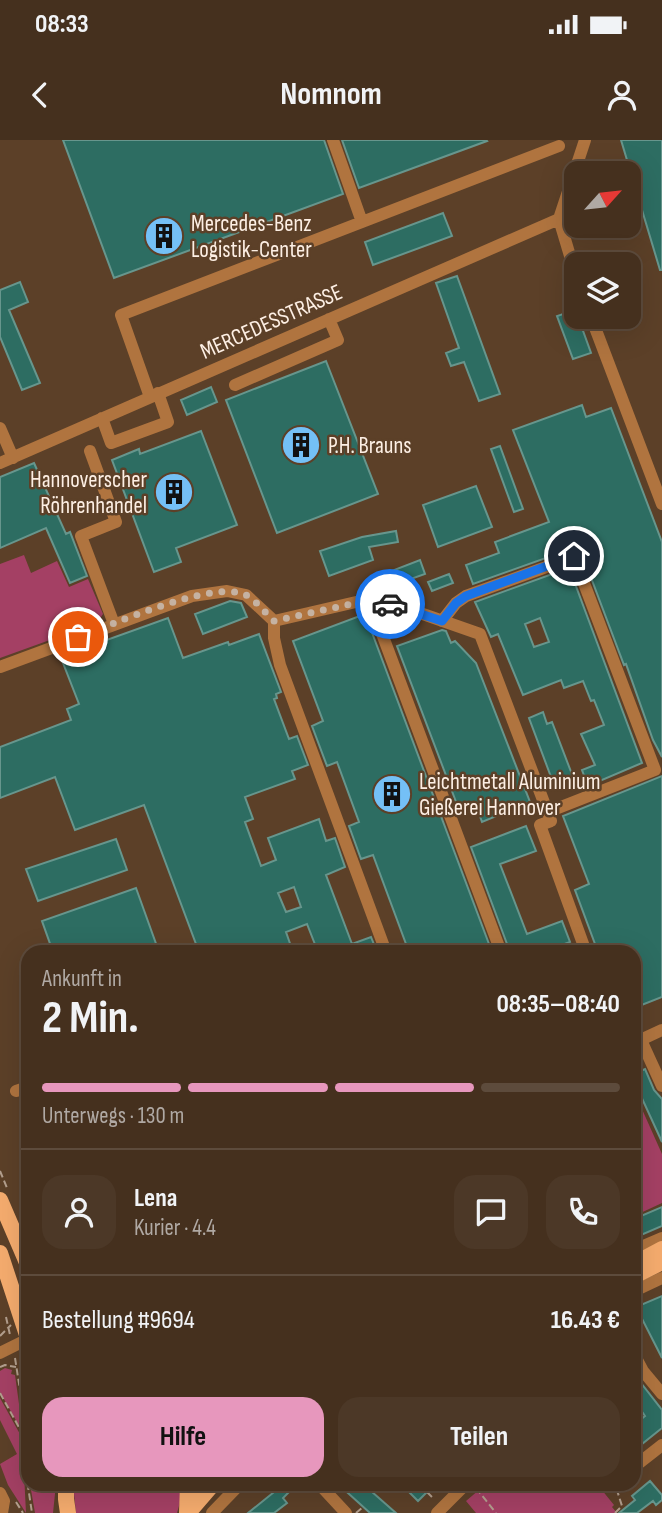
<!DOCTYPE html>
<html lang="de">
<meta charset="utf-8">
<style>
:root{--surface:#45301e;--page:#4c3827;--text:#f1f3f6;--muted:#b0a9a4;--line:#5d4b3c;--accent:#e797bd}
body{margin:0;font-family:"Sofia Sans Condensed",sans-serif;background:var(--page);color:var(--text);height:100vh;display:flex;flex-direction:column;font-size:26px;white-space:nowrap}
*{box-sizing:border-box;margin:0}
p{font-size:23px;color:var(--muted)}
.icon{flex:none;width:38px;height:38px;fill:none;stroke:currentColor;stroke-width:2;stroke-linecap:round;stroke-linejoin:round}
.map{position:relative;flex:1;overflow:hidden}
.side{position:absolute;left:21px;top:805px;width:620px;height:546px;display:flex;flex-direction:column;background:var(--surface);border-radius:21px;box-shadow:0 7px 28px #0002,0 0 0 2px var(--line)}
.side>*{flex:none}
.needle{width:46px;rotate:63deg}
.fabs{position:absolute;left:564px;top:21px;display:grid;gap:14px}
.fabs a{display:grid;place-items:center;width:77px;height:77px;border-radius:14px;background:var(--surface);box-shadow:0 7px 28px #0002,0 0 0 2px var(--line);font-size:35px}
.pin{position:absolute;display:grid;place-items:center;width:60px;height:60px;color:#fff;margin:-30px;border:4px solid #fff;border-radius:50%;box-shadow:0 2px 7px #0007}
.courier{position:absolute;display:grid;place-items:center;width:70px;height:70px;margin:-35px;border:5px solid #1a73e8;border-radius:50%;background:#fff;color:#222;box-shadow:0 2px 9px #0007}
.head em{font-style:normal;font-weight:700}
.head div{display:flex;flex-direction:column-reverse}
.head{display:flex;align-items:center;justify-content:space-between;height:119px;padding:0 21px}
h1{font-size:46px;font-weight:700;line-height:52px}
.bar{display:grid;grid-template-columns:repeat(4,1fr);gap:10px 7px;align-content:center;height:84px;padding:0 21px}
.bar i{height:9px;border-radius:5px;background:var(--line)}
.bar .on{background:var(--accent)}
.bar p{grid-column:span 4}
.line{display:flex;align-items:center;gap:18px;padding:0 21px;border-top:2px solid var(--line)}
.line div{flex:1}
.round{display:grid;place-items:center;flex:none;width:74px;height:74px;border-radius:21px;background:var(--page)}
.cta{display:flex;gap:14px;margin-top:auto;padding:14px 21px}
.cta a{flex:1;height:80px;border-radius:21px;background:var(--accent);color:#111;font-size:28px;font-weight:700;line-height:80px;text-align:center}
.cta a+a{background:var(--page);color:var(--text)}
.status{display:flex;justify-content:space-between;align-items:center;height:49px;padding:0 35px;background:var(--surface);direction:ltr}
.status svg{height:19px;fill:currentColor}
header{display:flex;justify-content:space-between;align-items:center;height:91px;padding:0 21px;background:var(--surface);font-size:32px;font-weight:700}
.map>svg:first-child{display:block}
</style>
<div class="status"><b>08:33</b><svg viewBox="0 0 49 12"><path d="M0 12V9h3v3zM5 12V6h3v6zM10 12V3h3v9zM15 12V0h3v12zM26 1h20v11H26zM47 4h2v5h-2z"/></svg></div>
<header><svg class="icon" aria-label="back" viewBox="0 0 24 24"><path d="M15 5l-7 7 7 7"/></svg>Nomnom<svg class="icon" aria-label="person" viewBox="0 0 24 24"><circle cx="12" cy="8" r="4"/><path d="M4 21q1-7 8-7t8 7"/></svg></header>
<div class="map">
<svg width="662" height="1373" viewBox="0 0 662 1373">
<rect width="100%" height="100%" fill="#5c4028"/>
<!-- green -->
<path fill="#a44064" d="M24,415L31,433L57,421L69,447L88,439L103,474L97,483L0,518V424Z
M637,958L662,1014V1063L634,1076V960Z
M5,1228L12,1230L11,1234L15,1235L23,1293L0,1252V1231Z
M0,1258L26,1305L24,1333L26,1373L8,1345L0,1324L17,1314L0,1280Z
M30,1344H56L53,1373H35Z
M73,1344H180L181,1359L177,1373H76Z
M486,1344H597L614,1365L612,1367L617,1373H476L466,1361Z"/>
<!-- building -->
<path fill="#2d6d62" stroke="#67968d" stroke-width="2" fill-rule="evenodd" d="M63,0H324L343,54L114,138Z
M342,0H486L487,1L359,48Z
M621,0H662V130H660Z
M443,73L452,96L373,125L365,102Z
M457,136L500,254L479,261L464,222L451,226L446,213L459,208L436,143Z
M20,142L28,162L9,170L40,243L22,250L0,197V150Z
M575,170L576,177H578L591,213L573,219L557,176Z
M326,221L378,354L277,393L226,260Z
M211,247L217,262L187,275L181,260Z
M582,265L586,277L611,268L662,402V617L653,600L626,524L624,525L590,435L592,434L582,407L571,409L473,444L466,425L499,413L495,402L549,382L513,290Z
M201,291L237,385L176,408L181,422L154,432L112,320L139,309L140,314Z
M500,306L523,369L514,372L491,309Z
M34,323L66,394L70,392L87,436L70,443L46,388L0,408V337Z
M476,346L492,387L438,407L423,365Z
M396,391L398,402L369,407L373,420L329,436L320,411L362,397Z
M420,420L425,434L408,440L378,444L376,437Z
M566,429L571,442L574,441L642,623L588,646L582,630L595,625L581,594L604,585L594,560L591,561L583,541L564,548L561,540L523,555L498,494L491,497L475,462ZM540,478L549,502L534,507L525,484Z
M449,434L453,443L432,451L428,442Z
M230,461L241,463L247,477L203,494L195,474Z
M365,474L492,812H409L373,715L361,719L349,686L359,682L337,622L327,626L312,586L323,581L293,501Z
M168,478L183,518L228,502L229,505L259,494L281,552L276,554L277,558L274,559L289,599L297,596L308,625L292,631L295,639L245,657L253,679L245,682L261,726L276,720L268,698L319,679L326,701L335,698L345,727L326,735L352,804L371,797L377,812H318L307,784L286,792L293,812H199L144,665L75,690L55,637L0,658V607L71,580L67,569L79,564L63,523L73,520L69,511L103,498L104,501ZM294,747L301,767L286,772L278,753Z
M442,490L446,491L451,503L455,501L476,523L530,662L482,682L477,668L461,675L397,506Z
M543,572L547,584L552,582L573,637L554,645L529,578Z
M662,636V857L634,868V812H598L575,750L589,744L563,676Z
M526,686L536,711L500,724L527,794L562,781L570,802L543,812H510L471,707Z
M116,699L127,730L38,761L26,729Z
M136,748L159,812H53L42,781Z
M645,929L654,950L662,959V1002L640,954L634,956V934Z
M662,1067V1086L634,1098V1079Z
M662,1156V1218L636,1167Z
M634,1234L662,1270V1288L637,1308L634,1304V1285L645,1276L634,1260Z
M650,1341L662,1355V1360L656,1365L653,1361L637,1373H619L635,1360L632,1356Z
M284,1344H297L283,1358L287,1363L274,1373H248Z
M338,1344H363L396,1373H370Z
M401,1344H435L418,1361Z"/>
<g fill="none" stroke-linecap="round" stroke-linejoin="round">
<!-- path -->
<path stroke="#b39f8e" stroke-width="2" stroke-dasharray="7 3.5" stroke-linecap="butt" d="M0,1031L7,1048
M6,1177L10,1195
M0,1196L11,1185
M15,1218L26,1288V1333L32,1373
M0,1227L5,1225L16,1227
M0,1253L26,1300
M476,1348L496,1373
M427,1352L434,1359
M16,1362L23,1373
M356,1373L363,1367
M615,1373L622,1366L615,1344"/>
<!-- minor -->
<path stroke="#b0743f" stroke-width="12" d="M333,0L362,82
M576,136L559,79L585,0
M591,177L662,364
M235,245L338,200L329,179
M150,257L121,175L559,6
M102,278L111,303L168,282L158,253
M0,288L13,318
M90,311L116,382L81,396L114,484
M0,323L559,79
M369,459L501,812
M274,481V498L280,525L386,812
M442,481L456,463L466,456L574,417L655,630L548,672
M0,527L192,456L227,451L246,455L274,481L369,459L400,466L480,494L551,681L540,685L586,812
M641,900L662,946
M634,903L662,890
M16,951L28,947
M634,1110L662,1098
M634,1151L662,1138
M0,1213L28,1199
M634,1214L643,1231L662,1254
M634,1327L662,1305
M319,1344L346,1373
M0,1353L4,1361L2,1373
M212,1373L240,1344
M437,1373L466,1344"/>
<!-- major -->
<path stroke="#f5ac6e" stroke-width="16" d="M0,1060L28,1125
M0,1113L28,1198
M634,1124L662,1109
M634,1136L662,1122
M66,1344V1359L68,1373
M187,1373L188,1344
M188,1373L213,1344"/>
</g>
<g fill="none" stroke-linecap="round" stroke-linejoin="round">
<!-- done -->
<path stroke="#c5b2a2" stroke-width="7" stroke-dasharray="0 12.6" d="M78,497C113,485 213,439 246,455C256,460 265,473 274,481L369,460L390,464"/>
<!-- route -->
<path stroke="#1a73e8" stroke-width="9" d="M390,464L442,481L456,463L466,456L574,416"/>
</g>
<!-- icons -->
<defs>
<g id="building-disc" transform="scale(2.0125)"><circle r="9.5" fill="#74c0f6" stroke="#5c4028"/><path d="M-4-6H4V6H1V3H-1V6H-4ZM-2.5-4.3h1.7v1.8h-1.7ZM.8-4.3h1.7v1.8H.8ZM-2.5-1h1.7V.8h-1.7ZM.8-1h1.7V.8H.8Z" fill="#111"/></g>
</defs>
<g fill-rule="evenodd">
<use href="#building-disc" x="164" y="96"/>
<use href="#building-disc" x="301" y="305"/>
<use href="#building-disc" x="174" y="352"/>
<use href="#building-disc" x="392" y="654"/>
</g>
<g text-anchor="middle" stroke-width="5" stroke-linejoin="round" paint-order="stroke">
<!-- poi labels -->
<g font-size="23" fill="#fdefe4" stroke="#5c4028" text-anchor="start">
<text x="191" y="91">Mercedes-Benz<tspan x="191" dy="26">Logistik-Center</tspan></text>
<text x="328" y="313">P.H. Brauns</text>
<text x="147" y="347" text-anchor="end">Hannoverscher<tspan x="147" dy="26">Röhrenhandel</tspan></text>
<text x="419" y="649">Leichtmetall Aluminium<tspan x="419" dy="26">Gießerei Hannover</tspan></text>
</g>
<!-- street labels -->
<g font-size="23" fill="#fdefe4" stroke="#5c4028">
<text transform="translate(271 181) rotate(-24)" y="8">MERCEDESSTRASSE</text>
</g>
</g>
</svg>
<div class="fabs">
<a><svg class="needle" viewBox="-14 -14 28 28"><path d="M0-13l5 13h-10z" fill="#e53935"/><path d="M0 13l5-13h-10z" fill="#b0a9a4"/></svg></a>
<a><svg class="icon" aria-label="layers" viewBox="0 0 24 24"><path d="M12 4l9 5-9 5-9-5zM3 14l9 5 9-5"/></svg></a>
</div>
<div class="pin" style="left:78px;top:497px;background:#ea580c"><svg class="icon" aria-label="bag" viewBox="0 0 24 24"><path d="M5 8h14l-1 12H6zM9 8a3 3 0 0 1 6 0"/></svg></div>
<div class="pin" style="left:574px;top:416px;background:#1f2937"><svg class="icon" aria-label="home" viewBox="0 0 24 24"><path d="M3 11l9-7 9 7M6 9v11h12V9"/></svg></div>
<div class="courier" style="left:390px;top:464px"><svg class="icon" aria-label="car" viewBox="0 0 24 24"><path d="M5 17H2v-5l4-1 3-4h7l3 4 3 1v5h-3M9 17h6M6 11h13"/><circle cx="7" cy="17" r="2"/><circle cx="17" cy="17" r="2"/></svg></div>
<section class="side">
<div class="head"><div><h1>2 Min.</h1><p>Ankunft in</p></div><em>08:35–08:40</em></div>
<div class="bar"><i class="on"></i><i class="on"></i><i class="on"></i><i></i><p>Unterwegs · 130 m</p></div>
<div class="line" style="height:126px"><a class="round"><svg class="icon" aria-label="person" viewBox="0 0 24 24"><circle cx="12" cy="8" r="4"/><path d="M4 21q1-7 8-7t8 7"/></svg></a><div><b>Lena</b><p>Kurier · 4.4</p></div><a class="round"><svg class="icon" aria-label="chat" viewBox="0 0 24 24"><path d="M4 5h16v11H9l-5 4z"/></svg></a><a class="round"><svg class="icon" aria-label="phone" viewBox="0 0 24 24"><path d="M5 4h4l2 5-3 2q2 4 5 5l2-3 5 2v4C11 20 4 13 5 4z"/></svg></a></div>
<div class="line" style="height:91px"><div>Bestellung #9694</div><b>16.43 €</b></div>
<div class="cta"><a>Hilfe</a><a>Teilen</a></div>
</section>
</div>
